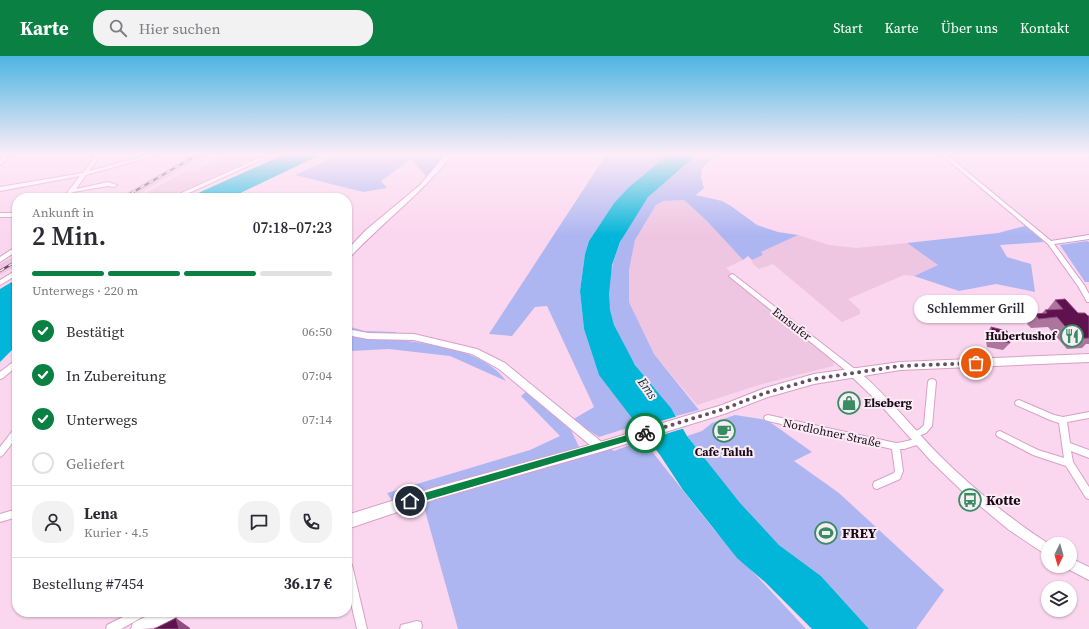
<!DOCTYPE html>
<html lang="de">
<meta charset="utf-8">
<style>
:root{--surface:#fff;--page:#f2f2f3;--text:#2b2b33;--muted:#7c7c81;--line:#e1e1e2;--accent:#0b8043}
body{margin:0;font-family:"Source Serif 4",serif;background:var(--page);color:var(--text);height:100vh;display:flex;flex-direction:column;font-size:15px;white-space:nowrap}
*{box-sizing:border-box;margin:0}
p{font-size:13px;color:var(--muted)}
.icon{flex:none;width:22px;height:22px;fill:none;stroke:currentColor;stroke-width:2;stroke-linecap:round;stroke-linejoin:round}
.map{position:relative;flex:1;overflow:hidden}
.side{position:absolute;left:12px;top:137px;width:340px;height:424px;display:flex;flex-direction:column;background:var(--surface);border-radius:16px;box-shadow:0 1px 3px #0004}
.side>*{flex:none}
.needle{width:26px;rotate:185deg}
.tools{position:absolute;left:1041px;top:481px;display:grid;gap:8px}
.tools a{display:grid;place-items:center;width:36px;height:36px;border-radius:50%;background:var(--surface);box-shadow:0 1px 3px #0004;font-size:20px}
.pin{position:absolute;display:grid;place-items:center;width:34px;height:34px;color:#fff;margin:-17px;border:2px solid #fff;border-radius:50%;box-shadow:0 1px 4px #0007}
.courier{position:absolute;display:grid;place-items:center;width:40px;height:40px;margin:-20px;border:3px solid #0b8043;border-radius:50%;background:#fff;color:#222;box-shadow:0 1px 5px #0007}
.bubble{position:absolute;height:28px;border-radius:14px;background:var(--surface);box-shadow:0 1px 3px #0004;font-size:13px;font-weight:600;line-height:28px;text-align:center}
.summary em{font-style:normal;font-weight:600}
.summary div{display:flex;flex-direction:column-reverse}
.summary{display:flex;align-items:center;justify-content:space-between;height:68px;padding:0 20px}
h1{font-size:26px;font-weight:600;line-height:30px}
.bar{display:grid;grid-template-columns:repeat(4,1fr);gap:6px 4px;align-content:center;height:48px;padding:0 20px}
.bar i{height:5px;border-radius:3px;background:var(--line)}
.bar .active{background:var(--accent)}
.bar p{grid-column:span 4}
.line{display:flex;align-items:center;gap:10px;padding:0 20px;border-top:1px solid var(--line)}
.line div{flex:1}
.round{display:grid;place-items:center;flex:none;width:42px;height:42px;border-radius:16px;background:var(--page)}
ol{padding:0 20px;list-style:none}
li{display:flex;align-items:center;gap:12px;height:44px}
li p{margin-inline-start:auto}
li .icon{padding:4px;border-radius:50%;background:var(--accent);color:#fff;stroke-width:4}
li:last-child{color:var(--muted)}
li i{width:22px;height:22px;border:2px solid var(--line);border-radius:50%}
header{display:flex;align-items:center;gap:24px;box-sizing:border-box;height:56px;padding:0 20px;background:var(--accent);color:#fff}
header strong{font-size:19px}
nav{display:flex;gap:22px;margin-inline-start:auto;font-size:14px}
.search{width:280px;height:36px;background:var(--page);display:flex;align-items:center;gap:10px;box-sizing:border-box;padding:0 14px;border-radius:16px;color:var(--muted);font-size:15px}
.map>svg:first-child{display:block}
</style>
<header>
<strong>Karte</strong>
<div class="search"><svg class="icon" aria-label="search" viewBox="0 0 24 24"><circle cx="10" cy="10" r="6"/><path d="M15 15l6 6"/></svg>Hier suchen</div>
<nav><a>Start</a><a>Karte</a><a>Über uns</a><a>Kontakt</a></nav>
</header>
<div class="map">
<svg width="1089" height="573" viewBox="0 0 1089 573">
<rect width="100%" height="100%" fill="#fbd6ef"/>
<!-- built -->
<path fill="#eec6e1" d="M193,99H206L132,142H117Z
M229,99H254L258,103L245,105L242,109L166,142H137L189,113L194,115Z
M684,144L707,165L743,204L726,212L734,219L730,221L834,306L833,310L762,328L697,349L654,298L629,246V214L635,184L656,149L663,145Z
M798,179L829,189L856,192L907,187L938,209L914,220L904,219L848,243L860,254V258L842,266L773,208L759,213L753,208L752,204L763,199L760,196Z
M17,199V209L0,219V208Z"/>
<!-- green -->
<path fill="#aeb6f1" d="M339,99H445L430,120H426L411,103L381,125L387,132L363,136L295,119Z
M606,99H666L629,131L614,147L589,185L585,198L580,235L584,273L599,318L637,369L599,381L572,364L594,351L547,250L535,251L512,280L489,278Z
M697,99H717L702,112L701,122L704,132L696,139L722,145L731,150L757,169L778,176L798,179L761,196L763,199L752,204L748,200L743,204L707,165L684,144L663,145L656,149L635,184L629,214V246L654,298L699,354L676,360C661,336 638,318 625,292C619,281 613,269 610,256C603,218 623,169 648,141C657,131 669,124 679,115C685,110 690,104 697,99Z
M1025,170L1042,184L1043,186L1000,189L1007,201L1031,208L1035,236L996,228L959,235L914,220L938,209L907,187L998,177Z
M1087,185L1089,186V226H1085L1060,189Z
M347,270L365,275L396,276L394,283C429,288 484,293 506,325L450,300L389,293L351,295L347,297Z
M527,335L571,374L581,395L605,388L614,395L643,384L715,475L806,573H458L424,451L399,455L387,437L530,394L560,380L521,340Z
M735,359L767,364L812,396L794,405L839,437L944,534L916,573H869L821,520L779,489L740,448L687,380L702,375L712,367Z"/>
<!-- water -->
<path fill="#02b6d9" d="M283,99H320L230,142H187Z
M667,99H697L648,141L620,186L612,209L609,238L610,254L614,269L635,309L671,352L687,380L740,447L779,489L821,520L869,573H812L765,526L737,502L683,434L660,399L599,319L584,273L580,235L585,198L589,185L614,147L629,131Z
M17,223V289L0,306V233Z"/>
<!-- pier -->
<path fill="#fbd6ef" d="M678,360L685,372L646,384L637,372Z"/>
<g fill="none" stroke-linecap="round" stroke-linejoin="round">
<!-- minor casing -->
<g stroke="#d99fc7" stroke-width="2">
<path id="minor" d="M5,99H10L2,108L0,109V104Z
M96,99H101L89,115L149,99H157L86,119L76,133L108,126L117,129L114,131L108,130L73,136L69,142H63L80,120L0,135V131L83,117Z
M266,99H272L178,142H170Z
M942,99H947L1051,185L1089,179V183L1054,188L1084,229L1089,238V246H1087L1078,230L1048,188Z
M0,157H17V161H0Z
M17,190V195L0,206V201Z
M17,214V219L0,229V224Z
M732,218L734,219L856,314L857,316L856,318H850L730,221L729,220Z
M17,303V310L3,322L0,323V316Z
M932,323L935,324L936,326L932,370L926,377L914,382L911,381L910,379L911,377L920,373L924,369L928,326L929,324Z
M1019,344L1054,359L1063,361L1089,356V362L1067,366L1070,387L1089,394V402L1071,395L1073,406L1089,431V443L1086,442L1066,410L1033,399L997,380L996,378L997,376L1000,375L1038,394L1064,402L1059,367L1050,364L1016,349L1015,347L1016,345Z
M768,359L896,387C904,387 917,381 923,383L924,385L923,387L904,393H900L903,415L900,423L877,433L874,432L873,429L874,426L894,417L895,415L892,393L768,365L765,364L764,362L765,360Z
M17,372V381L3,399L0,401V391L14,373Z
M17,453V461L0,466V458Z
M347,504L350,506L352,509L367,573H357L347,529Z
M133,556H148L146,559L121,573H106L107,569Z
M417,565L421,566L422,570L421,573H400L401,569Z"/>
</g>
<!-- tertiary casing -->
<g stroke="#d99fc7" stroke-width="2">
<path id="tertiary" d="M445,99H452C422,137 383,166 350,201L347,202V194L366,174L420,129Z
M347,273L368,277L414,278L477,293L505,307L604,388L605,391L604,394L600,395L596,394L499,313L472,298L414,284L368,283L347,279Z
M853,312L856,313C887,339 911,370 938,398C972,432 1009,462 1049,488H1048V500L1009,474L961,434L931,405L876,344L850,319L848,316L850,313Z
M1070,502L1089,511V524L1066,512L1065,510H1070Z"/>
</g>
<!-- secondary casing -->
<g stroke="#d99fc7" stroke-width="2">
<path id="secondary" d="M1089,298V306L900,314L814,328L768,341L724,358L600,396L436,443L347,473V459L436,431L600,386L722,349L765,332L814,318L900,306Z
M155,556H179C172,573 147,573 131,573L133,567Z"/>
</g>
<!-- minor -->
<use href="#minor" fill="#fff" fill-rule="evenodd"/>
<!-- tertiary -->
<use href="#tertiary" fill="#fff" fill-rule="evenodd"/>
<!-- secondary -->
<use href="#secondary" fill="#fff" fill-rule="evenodd"/>
<!-- rail casing -->
<g stroke="#644b5d" stroke-width="2.5">
<path id="rail" d="M123,142L197,99
M0,215L17,205"/>
</g>
<!-- rail -->
<use href="#rail" stroke="#f9ecf4" stroke-width="1.5" stroke-dasharray="5" stroke-linecap="butt"/>
</g>
<!-- wall -->
<path fill="#ad749e" d="M1055,244L1078,257L1089,260V288H1086L1082,292L1067,293L1048,271L1031,272L1027,268L1035,258L1042,257L1045,254H1047Z
M991,271L1010,287L1003,294L987,291L985,279Z
M731,372L729,377L720,382L716,378L718,373Z"/>
<!-- shaded-wall -->
<path fill="#8e4d7e" d="M731,372L729,377L720,382L722,377Z
M176,562L190,572V573H179Z"/>
<!-- building -->
<path fill="#5f124e" stroke="#8e4d7e" d="M1065,243L1078,257H1085L1088,260H1089V282L1076,283L1057,261L1039,263L1035,258L1047,257L1045,254L1063,253L1055,244Z
M991,271L1007,275L1010,287L993,283Z
M727,368L731,372L722,377L718,373Z
M176,562L179,573H154Z"/>
<!-- sky -->
<linearGradient id="sky" x2="0" y2="1"><stop stop-color="#4cb5e2"/><stop offset="0.55" stop-color="#fdedf8"/><stop offset="1" stop-color="#fdedf8" stop-opacity="0"/></linearGradient>
<rect width="1089" height="179" fill="url(#sky)"/>
<!-- route -->
<path fill="#0b8043" d="M645,374L649,377L645,380L410,449L406,445L410,441Z"/>
<g fill="none" stroke-linecap="round" stroke-linejoin="round">
<!-- done -->
<path stroke="#694f61" stroke-width="4" stroke-dasharray="0 7.2" d="M645,377L724,353L765,337L814,323L900,310L976,307"/>
</g>
<!-- icons -->
<defs>
<g id="restaurant-ring" transform="scale(1.15)"><circle r="9.5" fill="#f9ecf4" stroke="#368d62" stroke-width="1.5"/><path d="M-5-6h1v4h1v-4h1v4h1v-4h1v5L-1.5 .5V6h-2V.5L-5-1ZM5-6V6H3V1.5H1.5Q1.5-4 5-6Z" fill="#368d62"/></g>
<g id="shop-ring" transform="scale(1.15)"><circle r="9.5" fill="#f9ecf4" stroke="#368d62" stroke-width="1.5"/><path d="M-5-2.5h2.3a2.7 3.5 0 0 1 5.4 0H5L5.5 6h-11ZM-1.5-2.5h3a1.5 2.3 0 0 0-3 0Z" fill="#368d62"/></g>
<g id="cafe-ring" transform="scale(1.15)"><circle r="9.5" fill="#f9ecf4" stroke="#368d62" stroke-width="1.5"/><path d="M-5.5-4.5H6V0H3Q3 3.5 0 3.5H-2.5Q-5.5 3.5-5.5 0ZM3-3.2v2h1.7v-2ZM-6 4.5H4V6H-6Z" fill="#368d62"/></g>
<g id="bus-ring" transform="scale(1.15)"><circle r="9.5" fill="#f9ecf4" stroke="#368d62" stroke-width="1.5"/><path d="M-5-6H5V4H4V6H2V4H-2V6H-4V4H-5ZM-3.5-4V0h7V-4ZM-3.5 1.2v1.5H-2V1.2ZM2 1.2v1.5H3.5V1.2Z" fill="#368d62"/></g>
<g id="stadium-ring" transform="scale(1.15)"><circle r="9.5" fill="#f9ecf4" stroke="#368d62" stroke-width="1.5"/><path d="M0-5a6.5 5 0 1 0 0 10a6.5 5 0 1 0 0-10ZM-3.5-1.8h7v3.6h-7Z" fill="#368d62"/></g>
</defs>
<g fill-rule="evenodd">
<use href="#restaurant-ring" x="1072" y="280"/>
<use href="#shop-ring" x="849" y="347"/>
<use href="#cafe-ring" x="724" y="375"/>
<use href="#bus-ring" x="970" y="444"/>
<use href="#stadium-ring" x="826" y="477"/>
</g>
<g text-anchor="middle" stroke-width="4" stroke-linejoin="round" paint-order="stroke">
<!-- street labels -->
<g font-size="12" fill="#1a0615" stroke="#f9ecf4">
<text transform="translate(792 268) rotate(38)" y="4">Emsufer</text>
<text transform="translate(832 377) rotate(12)" y="4">Nordlohner Straße</text>
</g>
<!-- poi labels -->
<g font-size="12" font-weight="bold" fill="#1a0615" stroke="#f9ecf4" text-anchor="end">
<text x="1056" y="284">Hubertushof</text>
<text x="864" y="351" text-anchor="start">Elseberg</text>
<text x="724" y="400" text-anchor="middle">Cafe Taluh</text>
</g>
<!-- water labels -->
<g font-size="13" font-style="italic" fill="#102e36" stroke="#f9ecf4">
<text transform="translate(648 332) rotate(54)" y="5">Ems</text>
</g>
<!-- near-poi labels -->
<g font-size="14" font-weight="bold" fill="#1a0615" stroke="#f9ecf4" text-anchor="start">
<text x="986" y="449">Kotte</text>
<text x="842" y="482">FREY</text>
</g>
</g>
</svg>
<div class="tools">
<a><svg class="needle" viewBox="-14 -14 28 28"><path d="M0-13l5 13h-10z" fill="#e53935"/><path d="M0 13l5-13h-10z" fill="#7c7c81"/></svg></a>
<a><svg class="icon" aria-label="layers" viewBox="0 0 24 24"><path d="M12 4l9 5-9 5-9-5zM3 14l9 5 9-5"/></svg></a>
</div>
<div class="pin" style="left:976px;top:307px;background:#ea580c"><svg class="icon" aria-label="bag" viewBox="0 0 24 24"><path d="M5 8h14l-1 12H6zM9 8a3 3 0 0 1 6 0"/></svg></div>
<div class="pin" style="left:410px;top:445px;background:#1f2937"><svg class="icon" aria-label="home" viewBox="0 0 24 24"><path d="M3 11l9-7 9 7M6 9v11h12V9"/></svg></div>
<div class="courier" style="left:645px;top:377px"><svg class="icon" aria-label="bike" viewBox="0 0 24 24"><circle cx="6" cy="16" r="4"/><circle cx="18" cy="16" r="4"/><path d="M6 16l4-8h5l3 8M10 8l3 8H6M13 5h3"/></svg></div>
<div class="bubble" style="left:914px;top:239px;width:124px">Schlemmer Grill</div>
<section class="side">
<div class="summary"><div><h1>2 Min.</h1><p>Ankunft in</p></div><em>07:18–07:23</em></div>
<div class="bar"><i class="active"></i><i class="active"></i><i class="active"></i><i></i><p>Unterwegs · 220 m</p></div>
<ol>
<li><svg class="icon" aria-label="check" viewBox="0 0 24 24"><path d="M5 12l5 5 9-10"/></svg>Bestätigt<p>06:50</p></li>
<li><svg class="icon" aria-label="check" viewBox="0 0 24 24"><path d="M5 12l5 5 9-10"/></svg>In Zubereitung<p>07:04</p></li>
<li><svg class="icon" aria-label="check" viewBox="0 0 24 24"><path d="M5 12l5 5 9-10"/></svg>Unterwegs<p>07:14</p></li>
<li><i></i>Geliefert</li>
</ol>
<div class="line" style="height:72px"><a class="round"><svg class="icon" aria-label="person" viewBox="0 0 24 24"><circle cx="12" cy="8" r="4"/><path d="M4 21q1-7 8-7t8 7"/></svg></a><div><b>Lena</b><p>Kurier · 4.5</p></div><a class="round"><svg class="icon" aria-label="chat" viewBox="0 0 24 24"><path d="M4 5h16v11H9l-5 4z"/></svg></a><a class="round"><svg class="icon" aria-label="phone" viewBox="0 0 24 24"><path d="M5 4h4l2 5-3 2q2 4 5 5l2-3 5 2v4C11 20 4 13 5 4z"/></svg></a></div>
<div class="line" style="height:52px"><div>Bestellung #7454</div><b>36.17 €</b></div>
</section>
</div>
